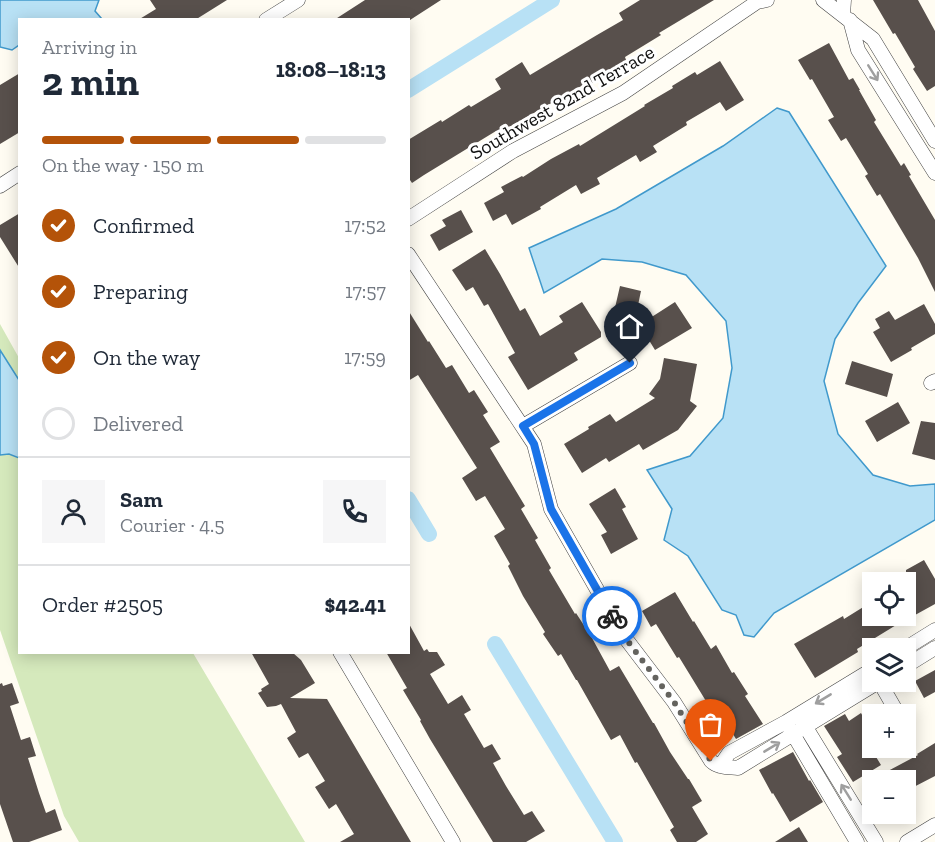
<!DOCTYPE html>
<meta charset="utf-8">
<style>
:root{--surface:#fff;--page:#f6f6f7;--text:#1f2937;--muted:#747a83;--line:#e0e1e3;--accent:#b45309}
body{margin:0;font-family:"Zilla Slab",serif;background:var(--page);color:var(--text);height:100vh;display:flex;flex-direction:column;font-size:22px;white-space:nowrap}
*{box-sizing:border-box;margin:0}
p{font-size:20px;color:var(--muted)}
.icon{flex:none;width:33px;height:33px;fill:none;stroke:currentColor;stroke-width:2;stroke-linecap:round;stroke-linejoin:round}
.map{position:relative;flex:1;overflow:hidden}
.panel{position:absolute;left:18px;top:18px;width:392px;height:636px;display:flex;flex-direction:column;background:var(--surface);border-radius:0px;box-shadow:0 3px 15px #0003}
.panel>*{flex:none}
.controls{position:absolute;left:862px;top:572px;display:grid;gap:12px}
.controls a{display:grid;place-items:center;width:54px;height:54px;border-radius:0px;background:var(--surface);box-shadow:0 3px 15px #0003;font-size:30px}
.pin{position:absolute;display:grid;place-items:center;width:51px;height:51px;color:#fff;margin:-62px -26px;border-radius:50% 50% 50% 0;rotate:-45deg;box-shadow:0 0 6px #0007}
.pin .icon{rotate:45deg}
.courier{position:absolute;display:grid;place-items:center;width:60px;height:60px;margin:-30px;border:4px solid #1a73e8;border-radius:50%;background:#fff;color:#222;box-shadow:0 2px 8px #0007}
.head em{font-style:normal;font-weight:800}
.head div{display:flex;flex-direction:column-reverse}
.head{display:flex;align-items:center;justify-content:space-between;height:102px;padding:0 24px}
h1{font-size:39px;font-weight:800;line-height:45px}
.bar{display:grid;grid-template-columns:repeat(4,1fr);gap:9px 6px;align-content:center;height:72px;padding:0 24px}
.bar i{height:8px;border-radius:4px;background:var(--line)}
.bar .on{background:var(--accent)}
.bar p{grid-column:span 4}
.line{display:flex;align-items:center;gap:15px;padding:0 24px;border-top:2px solid var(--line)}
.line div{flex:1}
.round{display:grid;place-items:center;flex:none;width:63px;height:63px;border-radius:0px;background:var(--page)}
ol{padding:0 24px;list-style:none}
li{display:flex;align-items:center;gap:18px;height:66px}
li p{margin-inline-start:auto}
li .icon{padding:6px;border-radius:50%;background:var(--accent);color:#fff;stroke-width:4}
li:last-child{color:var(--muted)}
li i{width:33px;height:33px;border:3px solid var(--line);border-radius:50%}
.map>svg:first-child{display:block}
</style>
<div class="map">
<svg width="935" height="842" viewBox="0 0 935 842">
<rect width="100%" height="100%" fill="#fffcf2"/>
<!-- green -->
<path fill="#d5e9bc" d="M0,324L19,358L20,652L193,653L305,842H79L64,816L0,630Z"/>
<!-- water -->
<path fill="#b8e1f5" stroke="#4099cc" stroke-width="1.5" d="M0,0H99L95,11L102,19L20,20L19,45L12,50L0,47Z
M777,108L789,112L886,266L858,303L835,339L824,381L838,434L873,475L910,486L935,484V520L774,613L754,637L744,635L736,615L722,610L688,556L664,540L672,509L647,470L690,456L723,418L732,368L726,321L686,275L642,262L602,259L544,293L529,248L616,209L723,146Z
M0,350L19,380V458L9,454L0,455Z"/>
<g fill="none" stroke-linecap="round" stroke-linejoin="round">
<!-- canal -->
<path stroke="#b8e1f5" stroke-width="16" d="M408,90L552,0
M408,499L429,534
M495,644L615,842"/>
</g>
<!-- building -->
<path fill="#58504c" d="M150,0H227L195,20H138L156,9Z
M365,0H441L410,20H334Z
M640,0H714L659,33L661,35L625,57L626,60L606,72L607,74L585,87L583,85L497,134L496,131L424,175L412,183L408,177V140L441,120L442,122L469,105L471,107L501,89L495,79L522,62L530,75L597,35L623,20L619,13Z
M873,0H918L935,31V86L927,91L913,69L915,67L895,33L893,34Z
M829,43L849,80L853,78L860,90H859L876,120L874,122L901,166L904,163L911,175L909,176L935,220V292L918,258L880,194L877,196L865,176L868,174L846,138L841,141L828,120L834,117L812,79L810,80L798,60Z
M720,61L744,100L726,111L720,102L686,122L687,125L653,146L657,152L640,162L636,155L597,178L600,184L581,194L576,185L540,207L541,209L512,225L506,214L493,221L484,203L504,192L501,187L522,176L523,177L551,159L579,144L580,146L645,106L644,105L673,88L672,86L695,72L697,75Z
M20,73V132L0,144V85Z
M461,210L473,232L439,251L430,235L446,226L442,220Z
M20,213V269L0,237V225Z
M485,249L500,274L520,311L525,308L540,336L563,322L559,316L582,302L601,332V337L574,353L578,360L528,390L508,357L515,353L488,304L484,306L473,287L466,291L452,270Z
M620,286L641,291L633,329L675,302L692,328L655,350L644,332L611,325Z
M924,304L935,324V334L911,348L912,350L891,362L873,332L880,328L875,319L889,311L895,320Z
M408,310L428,342L429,341L446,368L452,365L469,393L474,390L488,412L483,415L500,442L490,448L525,506L521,509L538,538L535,540L551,568L549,570L575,614L576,613L592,638L610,671L619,666L653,723H654L670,752L688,779H689L702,801L692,807L708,834L696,842H677L670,830L674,827L637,762L635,763L620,735L611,740L577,680H576L561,654L558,656L543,634L545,632L523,596L508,566L510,564L494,536L505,529L485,496L476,501L462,478L477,468L418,375L408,381Z
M664,358L697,364L690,401L697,406L678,430L643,450L639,444L609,462L606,458L582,473L564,444L589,429L588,427L610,414L616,422L655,398L649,394L660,379Z
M852,361L893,374L887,397L845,384Z
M898,402L910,423L877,442L865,421Z
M921,421L935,423V460L912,454Z
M615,488L626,507L622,509L638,539L611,554L601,535L607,532L589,504Z
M924,560L935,579V604L906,620V619L857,649L858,652L815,678L794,644L843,616L844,619L873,601V615H906V570Z
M675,592L693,622L694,621L711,649L716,645L732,673L734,672L748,694L745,696L763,724L736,739L714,703L709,706L679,657L677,658L656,624L651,627L642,611Z
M408,622L424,651L427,649L429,652H437L445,665L430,674L448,704L462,695L471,710L464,714L484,748L492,744L501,759L493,763L506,786L524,815L532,811L545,831L526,842H493L430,739L420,721L421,720L403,690L407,688L386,652H408Z
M251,652L293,653L301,660L315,683L290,698L327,699L411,842H340L354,834L336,804L329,809L315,787L325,781L308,753L299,758L287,738L296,732L281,704L276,706L267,707L258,693L262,691L261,689L269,684Z
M935,670V692L924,698L915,681Z
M2,683L3,686L12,683L19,703L10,706L21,740L30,737L36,756L28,758L39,793L46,813L55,809L62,830L29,842H13L0,804V684Z
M861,713L870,729L862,734L881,765L853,782L837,757L842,754L824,726L845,714L849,721Z
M935,743V776L906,791V780H871L918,755L917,754Z
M793,752L809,781L810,780L823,802L790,822L773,793L772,794L759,770Z
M799,827L808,842H775Z"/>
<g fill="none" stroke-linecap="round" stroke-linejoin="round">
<!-- minor casing -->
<g stroke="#434343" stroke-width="15">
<path id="minor" d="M823,0L873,39L935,141
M843,15L844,0
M266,20L298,0
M850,20L858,50L935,173
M0,186L20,173
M408,219L513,151L623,93L757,2L767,0
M408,254L534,444L551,509L623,635L674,702L711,761C718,768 729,767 738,768L880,681
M931,383L935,381
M523,426L630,363
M906,648L935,630
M340,652L453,842
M906,666L935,648
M879,681L898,714
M802,721L876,842
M906,727V728
M790,729L857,842
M720,766L729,753L786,722L873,669
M907,842L935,825"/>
</g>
<!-- minor -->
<use href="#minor" stroke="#fff" stroke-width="14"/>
</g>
<!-- one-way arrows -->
<defs><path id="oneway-shaft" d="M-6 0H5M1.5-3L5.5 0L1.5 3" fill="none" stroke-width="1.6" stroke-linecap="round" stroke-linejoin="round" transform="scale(1.5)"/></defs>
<g stroke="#9f9f9f">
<use href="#oneway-shaft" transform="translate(873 73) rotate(58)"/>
<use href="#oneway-shaft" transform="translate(823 699) rotate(149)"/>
<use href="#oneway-shaft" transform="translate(772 747) rotate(-31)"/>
<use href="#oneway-shaft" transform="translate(846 792) rotate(-122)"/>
</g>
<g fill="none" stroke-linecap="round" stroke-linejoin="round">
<!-- done -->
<path stroke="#64635f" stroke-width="6" stroke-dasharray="0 10.8" d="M612,616L623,635L674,702L711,761"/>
<!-- route -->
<path stroke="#1a73e8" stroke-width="8" d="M612,616L551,509L534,444L523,426L630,363"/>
</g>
<g text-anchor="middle" stroke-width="6" stroke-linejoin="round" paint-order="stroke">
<!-- street labels -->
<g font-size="20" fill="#101010" stroke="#fff">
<text transform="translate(562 102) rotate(-30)" y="7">Southwest 82nd Terrace</text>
</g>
</g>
</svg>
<div class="controls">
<a><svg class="icon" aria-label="locate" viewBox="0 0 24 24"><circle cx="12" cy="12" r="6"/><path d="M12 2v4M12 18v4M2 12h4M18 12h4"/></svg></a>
<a><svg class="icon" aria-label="layers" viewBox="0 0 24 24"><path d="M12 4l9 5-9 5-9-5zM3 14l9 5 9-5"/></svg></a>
<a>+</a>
<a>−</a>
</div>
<div class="pin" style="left:711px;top:761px;background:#ea580c"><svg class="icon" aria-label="bag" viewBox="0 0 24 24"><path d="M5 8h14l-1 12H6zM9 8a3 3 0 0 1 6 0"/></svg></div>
<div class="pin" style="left:630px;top:363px;background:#1f2937"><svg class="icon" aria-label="home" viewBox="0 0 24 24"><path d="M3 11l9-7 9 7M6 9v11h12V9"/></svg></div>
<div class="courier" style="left:612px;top:616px"><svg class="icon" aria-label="bike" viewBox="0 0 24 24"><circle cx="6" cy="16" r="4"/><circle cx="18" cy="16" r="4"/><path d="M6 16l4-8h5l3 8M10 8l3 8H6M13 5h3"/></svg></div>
<section class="panel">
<div class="head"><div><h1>2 min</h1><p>Arriving in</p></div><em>18:08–18:13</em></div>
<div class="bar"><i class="on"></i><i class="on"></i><i class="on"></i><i></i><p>On the way · 150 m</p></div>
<ol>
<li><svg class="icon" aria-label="check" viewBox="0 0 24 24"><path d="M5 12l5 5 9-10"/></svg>Confirmed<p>17:52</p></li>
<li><svg class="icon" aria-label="check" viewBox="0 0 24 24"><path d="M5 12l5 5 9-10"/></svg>Preparing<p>17:57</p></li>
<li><svg class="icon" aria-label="check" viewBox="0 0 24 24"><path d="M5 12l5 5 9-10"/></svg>On the way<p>17:59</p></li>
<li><i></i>Delivered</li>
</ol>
<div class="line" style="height:108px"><a class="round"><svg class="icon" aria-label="person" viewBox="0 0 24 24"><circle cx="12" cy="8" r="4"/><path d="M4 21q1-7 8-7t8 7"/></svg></a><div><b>Sam</b><p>Courier · 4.5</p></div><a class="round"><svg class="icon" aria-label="phone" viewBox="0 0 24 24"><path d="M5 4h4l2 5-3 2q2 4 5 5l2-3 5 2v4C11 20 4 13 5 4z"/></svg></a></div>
<div class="line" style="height:78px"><div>Order #2505</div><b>$42.41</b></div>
</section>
</div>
